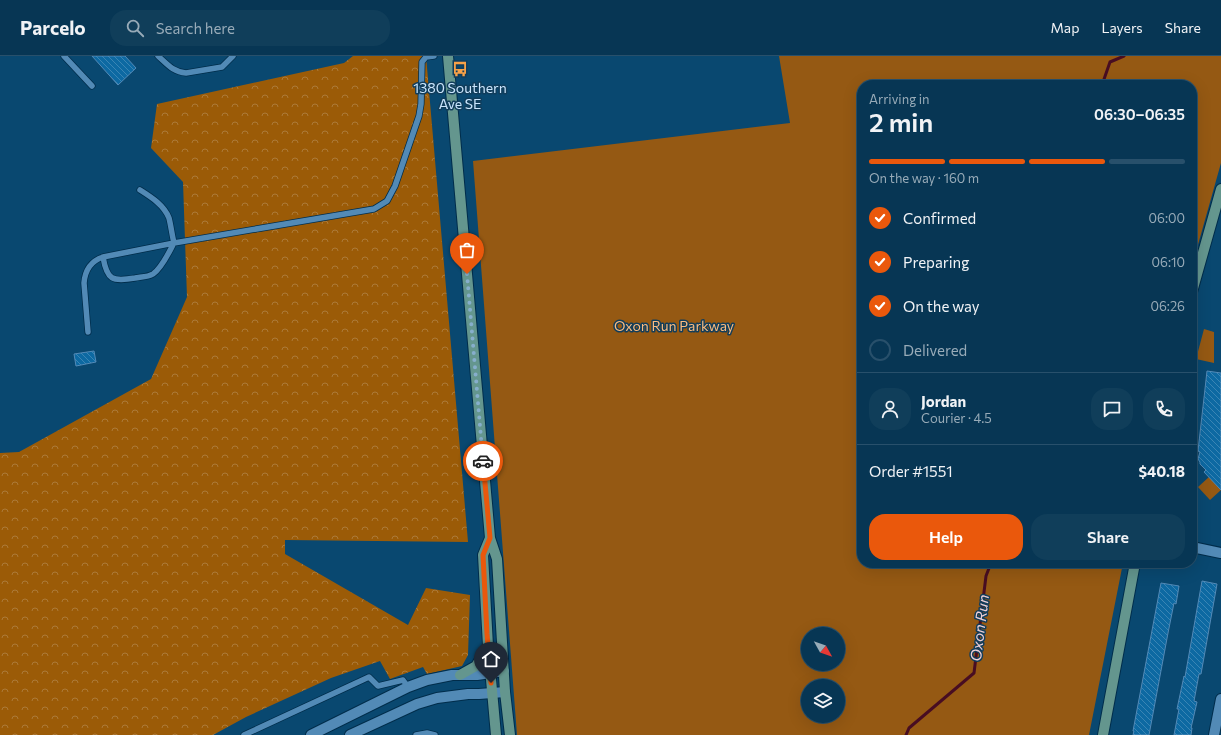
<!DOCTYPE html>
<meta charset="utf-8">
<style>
:root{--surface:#073654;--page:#103e5a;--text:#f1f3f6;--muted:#98abb8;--line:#28506b;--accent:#ea580c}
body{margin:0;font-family:Commissioner,sans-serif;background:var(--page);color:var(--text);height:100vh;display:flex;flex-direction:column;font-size:15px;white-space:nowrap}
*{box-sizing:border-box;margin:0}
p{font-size:13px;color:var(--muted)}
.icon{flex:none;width:22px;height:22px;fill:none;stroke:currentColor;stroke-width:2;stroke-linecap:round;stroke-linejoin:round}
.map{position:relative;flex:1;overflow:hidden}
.details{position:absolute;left:857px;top:24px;width:340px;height:488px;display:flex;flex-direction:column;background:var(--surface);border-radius:16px;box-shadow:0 4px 16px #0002,0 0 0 1px var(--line)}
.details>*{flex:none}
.needle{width:26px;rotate:130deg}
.fabs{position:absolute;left:801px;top:571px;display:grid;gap:8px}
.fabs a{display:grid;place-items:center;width:44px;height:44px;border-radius:50%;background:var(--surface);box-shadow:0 4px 16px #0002,0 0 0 1px var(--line);font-size:20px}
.pin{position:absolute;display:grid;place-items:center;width:34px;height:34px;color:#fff;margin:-41px -17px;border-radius:50% 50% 50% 0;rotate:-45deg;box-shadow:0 0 4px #0007}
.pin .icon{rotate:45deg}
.courier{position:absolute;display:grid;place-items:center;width:40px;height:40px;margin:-20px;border:3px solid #ea580c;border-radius:50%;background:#fff;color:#222;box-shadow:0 1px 5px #0007}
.overview em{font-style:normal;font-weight:600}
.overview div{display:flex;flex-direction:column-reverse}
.overview{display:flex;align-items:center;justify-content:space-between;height:68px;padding:0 12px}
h1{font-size:26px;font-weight:600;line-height:30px}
.bar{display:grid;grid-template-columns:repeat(4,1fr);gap:6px 4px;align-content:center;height:48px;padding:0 12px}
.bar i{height:5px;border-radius:3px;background:var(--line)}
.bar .current{background:var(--accent)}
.bar p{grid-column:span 4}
.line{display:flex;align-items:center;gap:10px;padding:0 12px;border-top:1px solid var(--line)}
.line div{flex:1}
.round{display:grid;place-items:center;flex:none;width:42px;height:42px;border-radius:16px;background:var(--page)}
ol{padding:0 12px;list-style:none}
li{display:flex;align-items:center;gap:12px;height:44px}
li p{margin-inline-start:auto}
li .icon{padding:4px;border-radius:50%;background:var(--accent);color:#fff;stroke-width:4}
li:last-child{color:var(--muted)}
li i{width:22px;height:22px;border:2px solid var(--line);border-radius:50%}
.primary-button{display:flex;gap:8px;margin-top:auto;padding:8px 12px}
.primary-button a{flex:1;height:46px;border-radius:16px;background:var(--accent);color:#fff;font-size:16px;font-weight:600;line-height:46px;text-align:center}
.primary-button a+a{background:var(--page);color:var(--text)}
header{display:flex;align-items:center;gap:24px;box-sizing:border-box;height:56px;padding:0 20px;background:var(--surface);border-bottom:1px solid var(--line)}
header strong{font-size:19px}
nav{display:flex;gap:22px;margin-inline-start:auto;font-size:14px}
.search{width:280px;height:36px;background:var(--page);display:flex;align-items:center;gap:10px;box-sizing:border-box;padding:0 14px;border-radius:16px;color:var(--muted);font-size:15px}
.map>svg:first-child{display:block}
</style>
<header>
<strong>Parcelo</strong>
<div class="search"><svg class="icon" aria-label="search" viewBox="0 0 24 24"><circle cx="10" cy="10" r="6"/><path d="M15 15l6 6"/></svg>Search here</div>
<nav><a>Map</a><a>Layers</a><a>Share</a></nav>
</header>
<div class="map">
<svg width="1221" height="679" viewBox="0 0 1221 679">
<defs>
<pattern id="forest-crowns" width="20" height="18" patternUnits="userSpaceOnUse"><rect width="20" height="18" fill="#9b5b07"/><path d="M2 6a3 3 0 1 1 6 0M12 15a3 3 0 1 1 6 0" fill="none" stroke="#ac7a38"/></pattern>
<pattern id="building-back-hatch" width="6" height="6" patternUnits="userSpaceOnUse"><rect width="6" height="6" fill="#0d69a2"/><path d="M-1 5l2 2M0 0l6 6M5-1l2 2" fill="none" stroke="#3a85b4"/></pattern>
</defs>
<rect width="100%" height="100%" fill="#094870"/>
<!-- forest -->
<path fill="url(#forest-crowns)" d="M353,0H426L468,486L285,484V498L408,569L426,532L470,539L468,599L462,610L427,618L423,611L390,623L380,605L331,622L246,661L213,679H0V397L19,396L151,323L187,241L183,126L151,92L157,48L344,7Z"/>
<!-- park -->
<path fill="#955913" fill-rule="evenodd" d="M779,0H1221V107L1192,210V29H862V507H1123L1089,679H517L473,105L790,67ZM808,578H838V608H808ZM808,630H838V660H808Z
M1204,273L1214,276V307L1196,303Z
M1209,421L1221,434L1210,444L1198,431Z"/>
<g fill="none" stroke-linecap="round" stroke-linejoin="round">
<!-- stream -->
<path stroke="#480d22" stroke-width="3" d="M1102,29L1110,6L1124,0
M906,679L909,672L974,617L986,520L991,507"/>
</g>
<!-- building -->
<path fill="url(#building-back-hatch)" stroke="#538ab7" d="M92,0H125L136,12L118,29Z
M94,295L96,306L76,310L74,298Z
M1207,315L1221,317V434L1204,416L1206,414L1200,408V406L1198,403L1200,396L1198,395Z
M1202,525L1217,528L1201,618H1199L1194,645L1197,646L1191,672H1192L1191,679H1174L1179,653H1177L1184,620L1185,621Z
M1161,527L1179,530L1176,548L1174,547L1168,577L1149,679H1133L1134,675H1133Z"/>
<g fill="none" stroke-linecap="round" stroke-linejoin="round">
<!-- service casing -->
<g stroke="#002d4b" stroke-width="7">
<path id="service" d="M64,0L92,30
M158,0C167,8 173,16 186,17L222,11L233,0
M103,201C107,224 112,226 135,222C140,221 148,221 153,218C162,212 169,196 174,187L374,153L387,145L395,130L419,60L421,48L422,6L426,1L434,0
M88,276L84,227C85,215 91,205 103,201L174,187C172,179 171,170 169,162C164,149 151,141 140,134
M244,679L369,621L378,630L403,624L408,631
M416,679L427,677L435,679"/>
</g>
<!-- minor casing -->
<g stroke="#002d4b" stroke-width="12">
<path id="minor" d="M1192,491L1221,497
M1214,679L1221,643"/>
</g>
<!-- tertiary casing -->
<g stroke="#002d4b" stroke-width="12">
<path id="tertiary" d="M311,679L408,631L427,624L452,619H477L504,615
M350,679L417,648L437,642L468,638H479L505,636"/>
</g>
<!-- secondary casing -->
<g stroke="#002d4b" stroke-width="12">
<path id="secondary" d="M448,0L490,482L497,503L505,636L510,679
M1192,236L1221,133
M490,482L483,499L488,590L496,679
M460,619L476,610L488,590
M1103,679L1135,507"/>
</g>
<!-- service -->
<use href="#service" stroke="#528ab6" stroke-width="5.5"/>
<!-- minor -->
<use href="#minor" stroke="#528ab6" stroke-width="10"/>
<!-- tertiary -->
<use href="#tertiary" stroke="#528ab6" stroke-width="10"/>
<!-- secondary -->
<use href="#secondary" stroke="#64968e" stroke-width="10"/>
</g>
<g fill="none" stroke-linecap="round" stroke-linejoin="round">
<!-- done -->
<path stroke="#86aecc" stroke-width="4" stroke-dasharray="0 7.2" d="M467,218L483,405"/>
<!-- route -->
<path stroke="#ea580c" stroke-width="5" d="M483,405L490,482L483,499L487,578L491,627"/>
</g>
<!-- icons -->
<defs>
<g id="bus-bare" transform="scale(1.2)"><path d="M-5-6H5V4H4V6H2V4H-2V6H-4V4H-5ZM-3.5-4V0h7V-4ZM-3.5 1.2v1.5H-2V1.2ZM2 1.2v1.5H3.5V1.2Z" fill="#f7a148" stroke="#113d5b" stroke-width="2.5" paint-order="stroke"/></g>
</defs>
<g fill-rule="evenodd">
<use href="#bus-bare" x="460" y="13"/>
</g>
<g text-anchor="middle" stroke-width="3" stroke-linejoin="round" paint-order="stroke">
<!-- poi labels -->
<g font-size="14" fill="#c9e5fd" stroke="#113d5b">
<text x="460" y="37">1380 Southern<tspan x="460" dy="16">Ave SE</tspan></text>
</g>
<!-- park labels -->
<g font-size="14" fill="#fcbc7f" stroke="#113d5b">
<text x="674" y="275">Oxon Run Parkway</text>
</g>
<!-- water labels -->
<g font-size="15" font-style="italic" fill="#f0d1d7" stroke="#113d5b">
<text transform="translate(980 572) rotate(-83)" y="5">Oxon Run</text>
</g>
</g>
</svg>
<div class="fabs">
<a><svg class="needle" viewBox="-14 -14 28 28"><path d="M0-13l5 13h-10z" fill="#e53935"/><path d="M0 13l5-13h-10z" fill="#98abb8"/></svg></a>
<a><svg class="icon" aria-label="layers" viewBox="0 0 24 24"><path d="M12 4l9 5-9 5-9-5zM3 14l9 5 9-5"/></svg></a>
</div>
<div class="pin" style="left:467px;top:218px;background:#ea580c"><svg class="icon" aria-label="bag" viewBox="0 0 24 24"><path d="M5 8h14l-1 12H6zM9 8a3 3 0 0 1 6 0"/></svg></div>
<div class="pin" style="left:491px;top:627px;background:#1f2937"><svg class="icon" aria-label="home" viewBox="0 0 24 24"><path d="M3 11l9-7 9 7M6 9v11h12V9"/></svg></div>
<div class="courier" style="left:483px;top:405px"><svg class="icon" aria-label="car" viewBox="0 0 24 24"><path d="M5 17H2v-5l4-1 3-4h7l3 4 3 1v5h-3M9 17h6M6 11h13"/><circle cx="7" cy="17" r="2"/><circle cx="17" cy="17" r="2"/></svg></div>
<section class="details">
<div class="overview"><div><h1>2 min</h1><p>Arriving in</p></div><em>06:30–06:35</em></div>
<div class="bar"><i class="current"></i><i class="current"></i><i class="current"></i><i></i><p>On the way · 160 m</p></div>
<ol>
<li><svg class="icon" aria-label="check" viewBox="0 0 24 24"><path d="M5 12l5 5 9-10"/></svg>Confirmed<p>06:00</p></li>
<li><svg class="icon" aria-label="check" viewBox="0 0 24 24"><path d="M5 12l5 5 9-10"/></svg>Preparing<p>06:10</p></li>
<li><svg class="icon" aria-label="check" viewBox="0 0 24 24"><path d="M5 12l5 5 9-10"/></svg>On the way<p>06:26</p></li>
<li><i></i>Delivered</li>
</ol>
<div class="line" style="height:72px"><a class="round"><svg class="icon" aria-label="person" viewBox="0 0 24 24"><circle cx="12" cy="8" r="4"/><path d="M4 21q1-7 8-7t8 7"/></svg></a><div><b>Jordan</b><p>Courier · 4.5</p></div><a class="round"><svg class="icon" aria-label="chat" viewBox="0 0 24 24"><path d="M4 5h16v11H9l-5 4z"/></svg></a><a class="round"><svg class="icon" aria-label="phone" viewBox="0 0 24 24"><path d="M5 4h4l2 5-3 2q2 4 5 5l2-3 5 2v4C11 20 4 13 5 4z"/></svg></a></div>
<div class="line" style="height:52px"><div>Order #1551</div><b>$40.18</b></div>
<div class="primary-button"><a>Help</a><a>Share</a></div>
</section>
</div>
